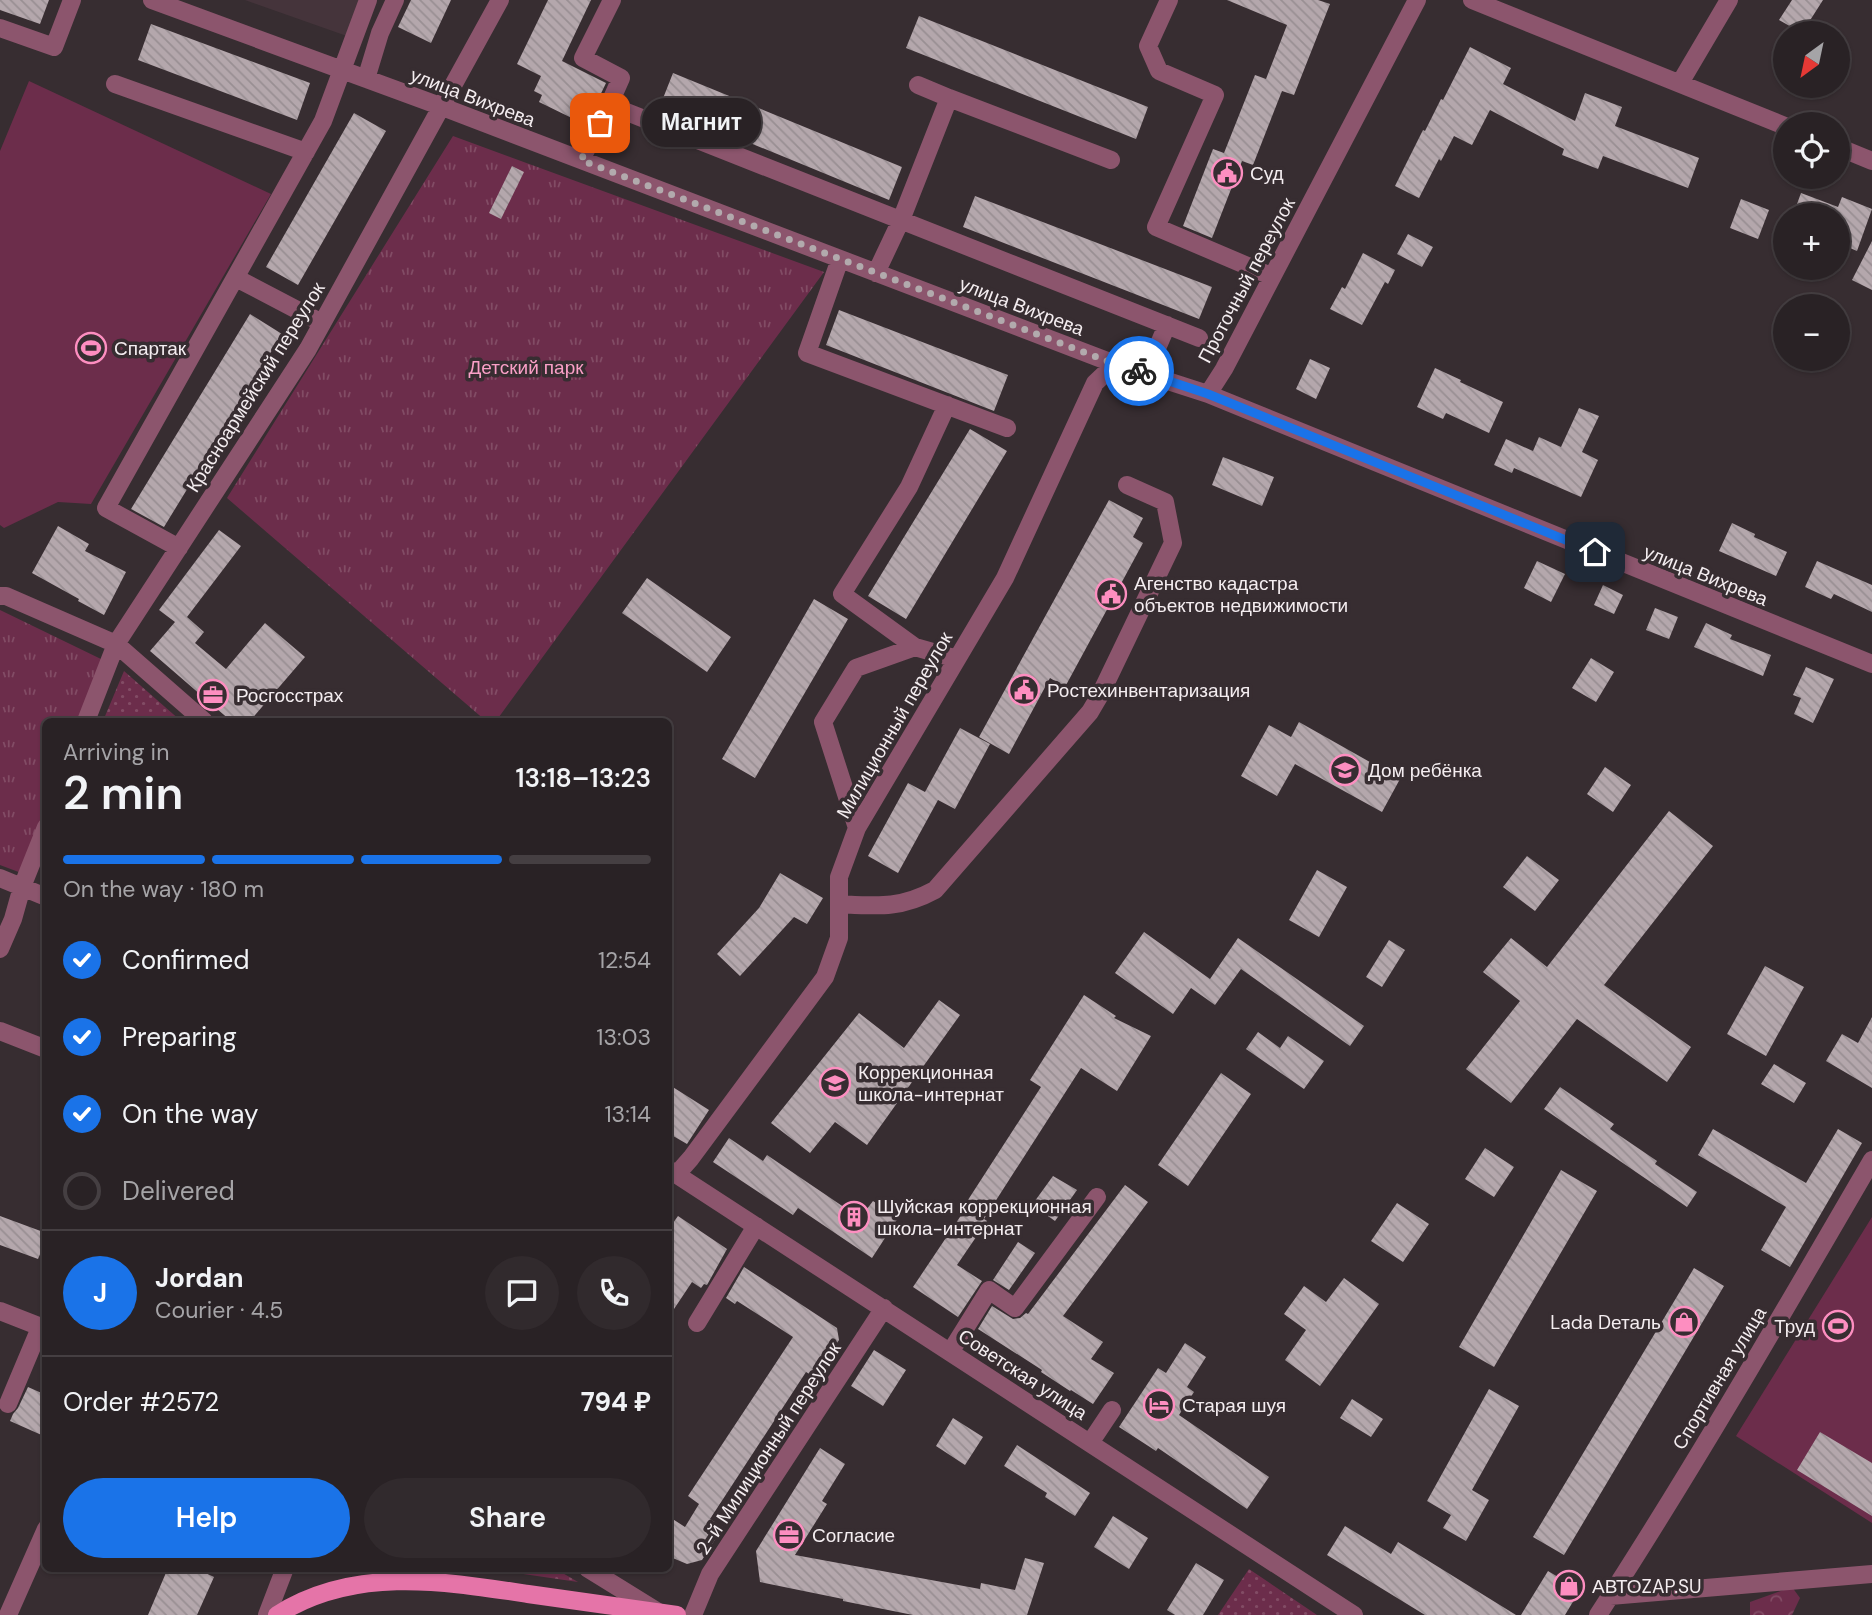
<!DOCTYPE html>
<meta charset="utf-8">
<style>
:root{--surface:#292225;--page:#312a2d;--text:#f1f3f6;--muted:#a5a4a7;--line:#453f42;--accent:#1a73e8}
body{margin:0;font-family:"DM Sans",sans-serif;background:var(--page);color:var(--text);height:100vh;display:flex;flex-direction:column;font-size:26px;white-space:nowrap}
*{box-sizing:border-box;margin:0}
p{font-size:23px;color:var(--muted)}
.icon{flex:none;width:38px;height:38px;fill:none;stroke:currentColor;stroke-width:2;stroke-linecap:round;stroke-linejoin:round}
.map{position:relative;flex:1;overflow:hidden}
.side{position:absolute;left:42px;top:718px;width:630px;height:854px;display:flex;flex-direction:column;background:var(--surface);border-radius:10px;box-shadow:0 2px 5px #0004,0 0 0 2px var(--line)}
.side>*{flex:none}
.needle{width:46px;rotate:213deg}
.tools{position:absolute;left:1773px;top:21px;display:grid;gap:14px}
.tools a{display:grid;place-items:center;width:77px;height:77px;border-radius:50%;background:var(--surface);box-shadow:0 2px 5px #0004,0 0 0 2px var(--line);font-size:35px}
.pin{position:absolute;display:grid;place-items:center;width:60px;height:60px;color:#fff;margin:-30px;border-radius:14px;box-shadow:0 4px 10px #0006}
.courier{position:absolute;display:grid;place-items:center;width:70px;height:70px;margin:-35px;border:5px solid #1a73e8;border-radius:50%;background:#fff;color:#222;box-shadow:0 2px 9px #0007}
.bubble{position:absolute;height:49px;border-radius:24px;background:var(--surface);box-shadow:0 2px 5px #0004,0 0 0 2px var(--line);font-size:23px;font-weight:600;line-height:49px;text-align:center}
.summary em{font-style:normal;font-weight:600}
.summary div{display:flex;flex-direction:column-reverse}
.summary{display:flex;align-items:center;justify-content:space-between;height:119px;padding:0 21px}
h1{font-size:46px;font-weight:600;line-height:52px}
.bar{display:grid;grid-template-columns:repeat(4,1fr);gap:10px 7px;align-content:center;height:84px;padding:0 21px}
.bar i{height:9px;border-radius:5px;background:var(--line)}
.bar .selected{background:var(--accent)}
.bar p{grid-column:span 4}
.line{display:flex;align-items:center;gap:18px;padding:0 21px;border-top:2px solid var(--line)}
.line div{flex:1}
.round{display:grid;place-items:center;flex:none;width:74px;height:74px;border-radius:37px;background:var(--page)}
ol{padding:0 21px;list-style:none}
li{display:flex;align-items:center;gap:21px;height:77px}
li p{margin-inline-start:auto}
li .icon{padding:7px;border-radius:50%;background:var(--accent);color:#fff;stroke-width:4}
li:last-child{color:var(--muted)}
li i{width:38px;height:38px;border:4px solid var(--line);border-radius:50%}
.action{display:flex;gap:14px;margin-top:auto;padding:14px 21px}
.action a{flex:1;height:80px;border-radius:42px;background:var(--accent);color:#fff;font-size:28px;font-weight:600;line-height:80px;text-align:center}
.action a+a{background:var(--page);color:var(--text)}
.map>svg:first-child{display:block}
</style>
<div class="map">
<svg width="1872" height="1615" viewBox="0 0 1872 1615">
<defs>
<pattern id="grass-dots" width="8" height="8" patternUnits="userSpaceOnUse" patternTransform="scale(1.75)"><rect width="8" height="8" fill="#6c2d4b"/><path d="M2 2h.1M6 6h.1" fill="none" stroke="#824c65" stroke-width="1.8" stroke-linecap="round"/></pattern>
<pattern id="forest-crowns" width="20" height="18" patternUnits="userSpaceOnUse" patternTransform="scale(1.75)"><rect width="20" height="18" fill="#6c2d4b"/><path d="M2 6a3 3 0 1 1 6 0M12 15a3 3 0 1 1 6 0" fill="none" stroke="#824c65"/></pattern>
<pattern id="park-tufts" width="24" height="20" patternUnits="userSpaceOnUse" patternTransform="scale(1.75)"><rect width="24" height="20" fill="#6c2d4b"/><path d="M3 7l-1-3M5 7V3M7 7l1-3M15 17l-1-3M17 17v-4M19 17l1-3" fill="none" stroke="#824c65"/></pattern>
<pattern id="building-back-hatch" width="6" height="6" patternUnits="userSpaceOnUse" patternTransform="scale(1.75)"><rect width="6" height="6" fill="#b4a7ac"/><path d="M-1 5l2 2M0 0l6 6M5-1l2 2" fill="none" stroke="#998f93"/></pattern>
</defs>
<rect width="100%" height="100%" fill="#372d31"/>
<!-- built -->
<path fill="#45343b" d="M245,0H376L361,41Z"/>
<!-- grass -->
<path fill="url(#grass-dots)" d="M124,671L181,721H103Z
M483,1568H554L578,1582Z
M1249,1569L1317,1615H1218Z"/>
<!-- forest -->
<path fill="url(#forest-crowns)" d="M1792,1587L1800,1598L1792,1615H1750V1602Z"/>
<!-- park -->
<path fill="url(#park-tufts)" d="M453,136L824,272L496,721H486L227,498Z
M0,610L103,660L81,721H46L45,815L24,874L0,865Z"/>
<!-- pitch -->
<path fill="#6c2d4b" d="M29,81L271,194L91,504L58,502L4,528L0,525V151Z
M1872,1217V1523L1736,1436Z"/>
<!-- building -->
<path fill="url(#building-back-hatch)" d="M0,0H49L40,24L0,10Z
M411,0H451L431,43L398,27Z
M548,0H591L562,61L606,83L586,125L539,102L542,95L534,91L541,76L517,64Z
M1227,0H1318L1330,4L1294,95L1282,91L1253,165L1242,161L1212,238L1183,226L1213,149L1224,153L1255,75L1266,79L1287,25Z
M1792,0H1823L1802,33L1779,20Z
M919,16L1148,107L1136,139L906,48Z
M151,24L310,83L297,120L138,60Z
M1470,47L1511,68L1503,84L1575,121L1585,93L1622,107L1615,126L1699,158L1688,188L1603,156L1598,169L1562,155L1564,149L1490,110L1472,145L1454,136L1441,161L1439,159L1419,198L1395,186L1423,130L1425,131L1441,99L1443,100Z
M673,73L902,167L889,200L660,106Z
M354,113L386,131L298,285L266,267Z
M512,166L524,172L501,219L489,213Z
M1801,193L1838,207L1842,197L1872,209L1857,251L1838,243V215H1793Z
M975,196L1212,287L1199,319L963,227Z
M1741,199L1769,210L1758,239L1730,228Z
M1408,234L1433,247L1422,267L1397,254Z
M1872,241V290L1852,280Z
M1363,253L1395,270L1388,284L1385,282L1362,325L1330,309L1342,287L1345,289Z
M839,310L1008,375L994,411L826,345Z
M250,314L282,334L164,527L131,509Z
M1310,359L1330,368L1316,399L1296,389Z
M1435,368L1461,380L1460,382L1503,402L1489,433L1446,413L1443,419L1417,407Z
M1579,408L1599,416L1582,452L1598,460L1581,497L1514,468L1512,473L1494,465L1506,439L1533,451L1539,437L1561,447Z
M970,429L1007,451L906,619L868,596Z
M1223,457L1274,477L1262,506L1212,485Z
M1109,500L1143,518L1133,537L1143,543L1065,687L1050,678L1009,754L979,737Z
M1732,523L1755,534L1754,537L1787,552L1776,576L1719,551Z
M58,526L89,544L85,551L126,572L104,615L78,601L79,599L32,573Z
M219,530L241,546L187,617L204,632L195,643L226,669L265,623L305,657L250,721H231L150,651L175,622L159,610Z
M1537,561L1565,574L1551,602L1524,588Z
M1817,561L1872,585V612L1834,594L1831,599L1805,587Z
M647,578L731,637L707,672L622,613Z
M1603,585L1623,595L1614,614L1594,605Z
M814,599L848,619L755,778L722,759Z
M1655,608L1678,617L1669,639L1646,630Z
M1706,623L1732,635L1730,639L1771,655L1763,676L1694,647Z
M1591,658L1614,672L1596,702L1572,688Z
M1806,667L1834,679L1813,723L1794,714L1801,698L1793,695Z
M1299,722L1400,779L1382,812L1295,764L1277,796L1241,776L1269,725L1291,737Z
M960,728L990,744L955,809L938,800L898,873L868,856L908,783L925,792Z
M1605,767L1631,785L1613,812L1587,794Z
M1669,811L1713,846L1604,985L1691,1047L1667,1082L1577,1019L1511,1103L1466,1069L1520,1001L1483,972L1511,938L1547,967Z
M1527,856L1559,880L1535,911L1503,887Z
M1317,870L1347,887L1319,937L1289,920Z
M780,873L823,898L807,924L794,917L740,976L717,954L759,908Z
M1144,932L1210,979L1238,938L1364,1026L1350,1046L1241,969L1215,1005L1191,988L1173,1014L1115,973Z
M1389,940L1405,950L1382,987L1366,977Z
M1765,966L1804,987L1766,1056L1727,1034Z
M1084,995L1116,1016L1114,1018L1151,1036L1117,1091L1081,1068L984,1219L987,1221L957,1265L982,1281L958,1317L913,1287L968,1205L966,1203L1041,1087L1030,1080Z
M939,1000L960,1015L867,1145L835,1122L810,1153L771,1123L859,1013L904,1048Z
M1872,1017V1088L1826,1061L1842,1034L1858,1043Z
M1258,1032L1280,1048L1288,1036L1324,1061L1304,1089L1246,1049Z
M1774,1064L1806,1083L1794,1103L1761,1084Z
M1221,1073L1251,1094L1188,1186L1158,1165Z
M668,1084L709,1110L687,1144L668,1133Z
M1560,1087L1614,1124L1610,1129L1657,1161L1655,1164L1697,1192L1687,1207L1544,1109Z
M1713,1129L1806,1183L1838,1129L1862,1143L1790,1267L1761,1250L1786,1207L1698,1155Z
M729,1138L763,1161L767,1155L860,1218L873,1201L898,1218L872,1258L798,1208L793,1215L713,1162Z
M1485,1148L1514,1167L1494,1197L1465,1179Z
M1561,1170L1597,1191L1494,1367L1459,1347Z
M1053,1176L1077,1190L1055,1221L1032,1205Z
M1125,1185L1148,1202L1063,1316L1103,1342L1091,1359L1114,1373L1093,1404L1071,1390L1070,1391L1041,1372L1042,1370L978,1329L992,1306L1013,1319L1020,1318L1026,1313L1028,1314Z
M1397,1203L1429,1224L1403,1262L1371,1241Z
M0,1216L46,1233V1240L38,1259L0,1245Z
M678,1216L727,1249L707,1285L704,1284L701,1288L692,1282L668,1318V1230Z
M1018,1242L1035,1253L1009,1290L993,1280Z
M744,1267L837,1328L839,1340L814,1377L806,1372L710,1519L723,1527L702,1560L687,1564L668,1556V1516L685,1527L699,1504L688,1496L793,1337L737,1301L735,1304L726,1298Z
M1694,1268L1724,1286L1564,1555L1533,1537Z
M1344,1278L1379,1304L1320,1386L1285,1360L1306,1330L1284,1314L1304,1286L1326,1302Z
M1185,1343L1206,1357L1187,1387L1194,1392L1179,1415L1269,1477L1247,1509L1158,1448L1156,1451L1119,1427L1158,1368L1166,1373Z
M874,1350L906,1370L883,1406L851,1386Z
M28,1387L46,1395V1437L10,1421L13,1414L18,1408Z
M1489,1389L1519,1406L1472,1490L1489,1500L1466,1541L1443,1528L1451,1515L1427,1501Z
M1352,1399L1383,1419L1371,1437L1340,1418Z
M953,1418L983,1437L965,1465L936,1446Z
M1820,1432L1872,1463V1516L1797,1470Z
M1017,1445L1090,1493L1075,1516L1045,1497L1047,1493L1004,1466Z
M820,1448L845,1464L822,1501L827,1504L795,1555L980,1589L981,1583L1015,1590L1025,1558L1044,1563L1027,1615H913L843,1601V1599L760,1582L756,1551Z
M1113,1516L1148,1538L1129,1569L1094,1547Z
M1345,1526L1391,1554L1398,1542L1516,1615H1425L1327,1555Z
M1196,1563L1224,1580L1203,1615H1175L1167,1610Z
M168,1568H195L214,1577L197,1615H148Z
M1548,1571L1580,1590L1565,1615H1521Z"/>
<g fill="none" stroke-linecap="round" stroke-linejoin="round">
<!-- minor -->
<path stroke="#8c556d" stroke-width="18" d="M152,0L440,106L1115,364L1208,394L1872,664
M1169,0L1148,46L1159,71L1215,95L1156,227L1271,276
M1472,0L1785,126
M0,28L54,47L72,0
M366,79L380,33L395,0
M1680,83L1729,0
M115,84L306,152
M918,85L949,98
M609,105L621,78L583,58L612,0
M1838,147L1872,161
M581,160L609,105L1199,338
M840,259L807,353L1007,428
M876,273L901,220L949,98L1111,160
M236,278L322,323
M1146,374L1167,325
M1208,394L1224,369L1417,0
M179,548L106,508L323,121L368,0
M0,596H6L116,644L204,721
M915,647L842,594L909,487L947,405
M86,721L116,644L308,349L500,0
M857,828L823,722L856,668L915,647L957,659
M0,878L46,897
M839,904C877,906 900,909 935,890L1090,712L1100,695L1173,543L1165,502L1127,485
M0,949L13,919L22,887L46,827
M0,1031L46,1049
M668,1169L1354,1615
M677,1174L691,1158L825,977L839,938V877L857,828L1005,578L1095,383L1115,364
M0,1311L46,1329
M697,1323L756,1226
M951,1351L989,1290L1015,1308L1097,1197
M8,1404L37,1335
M1090,1443L1112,1410
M587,1568L658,1612
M1610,1596L1872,1574
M8,1615L46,1529
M267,1615L285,1568
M693,1615L710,1574L884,1308
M1598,1615C1694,1467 1783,1313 1872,1160"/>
<!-- major -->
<path stroke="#e574a8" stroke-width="18" d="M277,1615C354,1566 443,1581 528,1594C578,1601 627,1608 677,1615"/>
</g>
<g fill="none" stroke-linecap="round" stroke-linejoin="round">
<!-- done -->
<path stroke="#b2aaad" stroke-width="7" stroke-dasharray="0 12.6" d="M600,123L581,160L1115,364L1139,371"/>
<!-- route -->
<path stroke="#1a73e8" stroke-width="9" d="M1139,371L1208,394L1595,552"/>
</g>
<!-- icons -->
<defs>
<g id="civic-ring" transform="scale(1.575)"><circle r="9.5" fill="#372d31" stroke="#fd8ec0" stroke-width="1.5"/><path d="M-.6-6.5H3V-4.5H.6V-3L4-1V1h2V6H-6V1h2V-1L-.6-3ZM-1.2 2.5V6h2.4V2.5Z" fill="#fd8ec0"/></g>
<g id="stadium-ring" transform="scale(1.575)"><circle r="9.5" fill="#372d31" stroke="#fd8ec0" stroke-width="1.5"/><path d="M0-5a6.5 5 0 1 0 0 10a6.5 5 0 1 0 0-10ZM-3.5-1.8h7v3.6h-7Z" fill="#fd8ec0"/></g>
<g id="office-ring" transform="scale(1.575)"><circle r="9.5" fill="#372d31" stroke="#fd8ec0" stroke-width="1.5"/><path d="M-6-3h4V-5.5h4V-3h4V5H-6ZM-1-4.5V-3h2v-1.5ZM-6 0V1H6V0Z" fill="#fd8ec0"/></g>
<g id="school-ring" transform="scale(1.575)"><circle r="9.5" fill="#372d31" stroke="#fd8ec0" stroke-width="1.5"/><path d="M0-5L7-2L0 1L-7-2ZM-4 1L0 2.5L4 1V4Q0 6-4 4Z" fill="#fd8ec0"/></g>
<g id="building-ring" transform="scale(1.575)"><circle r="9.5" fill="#372d31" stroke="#fd8ec0" stroke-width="1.5"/><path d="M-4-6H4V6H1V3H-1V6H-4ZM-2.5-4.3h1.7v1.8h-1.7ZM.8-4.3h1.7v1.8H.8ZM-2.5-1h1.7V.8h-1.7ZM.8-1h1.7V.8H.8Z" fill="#fd8ec0"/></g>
<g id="shop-ring" transform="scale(1.575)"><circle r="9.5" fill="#372d31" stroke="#fd8ec0" stroke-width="1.5"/><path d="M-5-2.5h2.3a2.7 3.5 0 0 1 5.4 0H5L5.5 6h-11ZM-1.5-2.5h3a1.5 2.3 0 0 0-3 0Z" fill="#fd8ec0"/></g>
<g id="hotel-ring" transform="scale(1.575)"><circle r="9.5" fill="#372d31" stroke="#fd8ec0" stroke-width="1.5"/><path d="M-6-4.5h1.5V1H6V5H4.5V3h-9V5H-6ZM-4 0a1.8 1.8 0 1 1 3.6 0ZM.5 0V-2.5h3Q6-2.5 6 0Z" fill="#fd8ec0"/></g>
</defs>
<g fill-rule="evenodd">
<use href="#civic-ring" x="1227" y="173"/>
<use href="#stadium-ring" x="91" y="348"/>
<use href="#civic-ring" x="1111" y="594"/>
<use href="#civic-ring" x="1024" y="690"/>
<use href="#office-ring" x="213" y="695"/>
<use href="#school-ring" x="1345" y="770"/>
<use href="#school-ring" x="835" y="1083"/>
<use href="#building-ring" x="854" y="1217"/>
<use href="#shop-ring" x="1684" y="1322"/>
<use href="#stadium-ring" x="1838" y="1326"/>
<use href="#hotel-ring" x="1159" y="1405"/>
<use href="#office-ring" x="789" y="1535"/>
<use href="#shop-ring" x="1569" y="1586"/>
</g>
<g text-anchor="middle" stroke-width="7" stroke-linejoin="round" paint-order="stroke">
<!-- street labels -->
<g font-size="19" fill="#f4edf0" stroke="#372d31">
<text transform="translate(473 97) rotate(21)" y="7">улица Вихрева</text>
<text transform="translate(1246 280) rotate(-62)" y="7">Проточный переулок</text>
<text transform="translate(1022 306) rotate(21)" y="7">улица Вихрева</text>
<text transform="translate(255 387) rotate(-58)" y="7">Красноармейский переулок</text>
<text transform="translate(1706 575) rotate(22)" y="7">улица Вихрева</text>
<text transform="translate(894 725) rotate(-60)" y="7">Милиционный переулок</text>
<text transform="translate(1023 1374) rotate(33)" y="7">Советская улица</text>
<text transform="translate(1719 1378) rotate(-59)" y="7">Спортивная улица</text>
<text transform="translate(768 1448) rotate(-57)" y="7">2-й Милиционный переулок</text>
</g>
<!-- poi labels -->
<g font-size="19" fill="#f4edf0" stroke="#372d31" text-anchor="start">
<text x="1250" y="180">Суд</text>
<text x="114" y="355">Спартак</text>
<text x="1134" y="590">Агенство кадастра<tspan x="1134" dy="22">объектов недвижимости</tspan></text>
<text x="1047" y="697">Ростехинвентаризация</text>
<text x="236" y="702">Росгосстрах</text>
<text x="1368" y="777">Дом ребёнка</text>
<text x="858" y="1079">Коррекционная<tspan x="858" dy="22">школа-интернат</tspan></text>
<text x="877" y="1213">Шуйская коррекционная<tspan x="877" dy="22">школа-интернат</tspan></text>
<text x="1661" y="1329" text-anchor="end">Lada Dеталь</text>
<text x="1815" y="1333" text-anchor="end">Труд</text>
<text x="1182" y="1412">Старая шуя</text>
<text x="812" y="1542">Согласие</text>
<text x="1592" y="1593">АВТОZAP.SU</text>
</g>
<!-- park labels -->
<g font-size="19" fill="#fa9fc7" stroke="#372d31">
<text x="526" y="374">Детский парк</text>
</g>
</g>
</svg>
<div class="tools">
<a><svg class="needle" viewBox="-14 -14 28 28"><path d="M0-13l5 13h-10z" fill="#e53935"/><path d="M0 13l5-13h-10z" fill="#a5a4a7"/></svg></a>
<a><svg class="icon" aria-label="locate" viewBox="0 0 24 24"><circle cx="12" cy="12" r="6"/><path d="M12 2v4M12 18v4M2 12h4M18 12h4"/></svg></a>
<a>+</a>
<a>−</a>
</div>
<div class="pin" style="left:600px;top:123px;background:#ea580c"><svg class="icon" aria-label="bag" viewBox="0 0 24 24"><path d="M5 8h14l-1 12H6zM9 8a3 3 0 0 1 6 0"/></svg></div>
<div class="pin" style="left:1595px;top:552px;background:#1f2937"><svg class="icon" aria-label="home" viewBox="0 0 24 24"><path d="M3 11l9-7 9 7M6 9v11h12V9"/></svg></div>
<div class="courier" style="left:1139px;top:371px"><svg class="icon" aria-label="bike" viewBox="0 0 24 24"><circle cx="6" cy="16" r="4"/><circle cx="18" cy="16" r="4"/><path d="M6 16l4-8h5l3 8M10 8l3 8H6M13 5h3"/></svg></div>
<div class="bubble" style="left:642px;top:98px;width:119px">Магнит</div>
<section class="side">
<div class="summary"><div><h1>2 min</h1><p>Arriving in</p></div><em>13:18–13:23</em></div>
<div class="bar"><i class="selected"></i><i class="selected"></i><i class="selected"></i><i></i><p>On the way · 180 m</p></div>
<ol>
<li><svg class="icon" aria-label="check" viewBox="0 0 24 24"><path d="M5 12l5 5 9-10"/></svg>Confirmed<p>12:54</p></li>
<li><svg class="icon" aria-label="check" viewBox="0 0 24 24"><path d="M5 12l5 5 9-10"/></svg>Preparing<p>13:03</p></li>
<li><svg class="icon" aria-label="check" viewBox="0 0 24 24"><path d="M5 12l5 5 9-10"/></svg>On the way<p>13:14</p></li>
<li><i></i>Delivered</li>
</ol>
<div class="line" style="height:126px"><b class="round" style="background:var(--accent);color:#fff">J</b><div><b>Jordan</b><p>Courier · 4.5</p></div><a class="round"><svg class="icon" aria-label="chat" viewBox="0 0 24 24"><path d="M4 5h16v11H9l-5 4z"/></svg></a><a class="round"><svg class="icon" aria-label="phone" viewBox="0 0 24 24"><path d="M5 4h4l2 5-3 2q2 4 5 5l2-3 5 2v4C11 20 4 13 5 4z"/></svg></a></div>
<div class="line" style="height:91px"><div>Order #2572</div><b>794 ₽</b></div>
<div class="action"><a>Help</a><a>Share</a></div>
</section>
</div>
